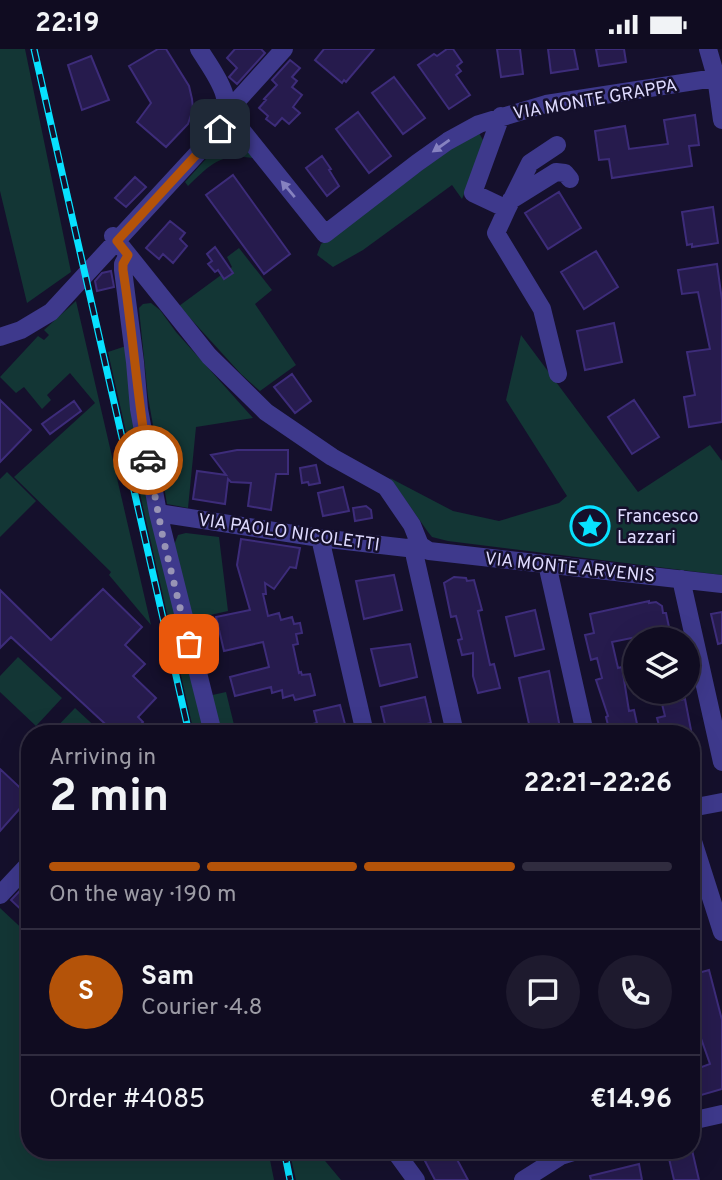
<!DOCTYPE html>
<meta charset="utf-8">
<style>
:root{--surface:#100c21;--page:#1e1a2e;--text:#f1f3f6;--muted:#9c9ba5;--line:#302c3f;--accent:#b45309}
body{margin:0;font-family:Overpass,sans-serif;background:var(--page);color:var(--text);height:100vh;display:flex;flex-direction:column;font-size:26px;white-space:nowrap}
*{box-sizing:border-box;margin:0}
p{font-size:23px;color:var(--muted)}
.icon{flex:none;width:38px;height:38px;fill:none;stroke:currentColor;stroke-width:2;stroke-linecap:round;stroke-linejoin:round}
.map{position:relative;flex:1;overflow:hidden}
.details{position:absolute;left:21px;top:676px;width:679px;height:434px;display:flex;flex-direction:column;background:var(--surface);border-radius:28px;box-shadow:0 7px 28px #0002,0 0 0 2px var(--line)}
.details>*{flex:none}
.controls{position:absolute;left:623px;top:578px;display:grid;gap:14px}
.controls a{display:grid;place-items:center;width:77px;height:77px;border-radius:50%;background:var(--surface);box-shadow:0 7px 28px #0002,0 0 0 2px var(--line);font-size:35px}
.pin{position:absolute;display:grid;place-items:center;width:60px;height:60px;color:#fff;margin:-30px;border-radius:14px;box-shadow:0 4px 10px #0006}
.courier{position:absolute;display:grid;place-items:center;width:70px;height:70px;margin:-35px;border:5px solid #b45309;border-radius:50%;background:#fff;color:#222;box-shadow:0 2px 9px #0007}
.summary em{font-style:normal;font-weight:700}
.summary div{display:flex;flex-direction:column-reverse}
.summary{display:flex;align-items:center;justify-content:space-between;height:119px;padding:0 28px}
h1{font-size:46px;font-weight:700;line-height:52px}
.bar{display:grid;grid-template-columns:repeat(4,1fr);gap:10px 7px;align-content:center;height:84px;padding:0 28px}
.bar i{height:9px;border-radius:5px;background:var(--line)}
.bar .selected{background:var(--accent)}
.bar p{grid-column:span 4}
.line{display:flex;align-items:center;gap:18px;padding:0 28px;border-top:2px solid var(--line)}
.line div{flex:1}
.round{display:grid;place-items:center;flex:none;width:74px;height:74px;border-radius:37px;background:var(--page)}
.status{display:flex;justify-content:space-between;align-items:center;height:49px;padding:0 35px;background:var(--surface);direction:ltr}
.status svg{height:19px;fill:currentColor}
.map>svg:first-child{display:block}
</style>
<div class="status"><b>22:19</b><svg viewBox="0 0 49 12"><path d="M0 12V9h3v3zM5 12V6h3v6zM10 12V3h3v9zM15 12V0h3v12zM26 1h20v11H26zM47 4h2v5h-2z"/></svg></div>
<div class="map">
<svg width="722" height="1131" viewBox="0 0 722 1131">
<rect width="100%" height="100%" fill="#15102c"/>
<!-- green -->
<path fill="#133635" d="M0,0H25L71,223L27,254L0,142Z
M479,84L483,91L481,104L462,150L452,136L363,201L333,218L317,206L321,195L470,86Z
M235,86L257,110C222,103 213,113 188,137L185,133L224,90Z
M239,199L272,241L255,255L296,316L260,342L241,325L179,257L232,218L227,208Z
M76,252L151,576L109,526L111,523L14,428L95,354L70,324L47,346L51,351L42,360L24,338L16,344L0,328L38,287L44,291L49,286L44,281Z
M151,254L160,261L176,283L253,369L196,378L188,459L167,455L148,348L140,270L139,259L143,255Z
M521,286L638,443L710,396L722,412V526L448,492L432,488L428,483L390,429L453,462L499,472L559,454L567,447L506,351Z
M129,296L206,684H194L108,303Z
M7,423L36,452L0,488V430Z
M186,484L219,488L228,562L201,568L191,566L174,496L178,486Z
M18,608L62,649L36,677L0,643V627Z
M226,643L236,684H219L208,647Z
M75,659L102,684H51Z
M0,859L30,887V1101H268L274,1131H0Z
M289,1101H316L341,1131H296Z"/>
<!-- building -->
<path fill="#261b4d" stroke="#3d2c7a" stroke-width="2" d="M158,0H166L189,37L192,50L193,60L188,75L166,98L137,73L151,54L129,17Z
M235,0H261L265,4L237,35L229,28L237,19L227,9Z
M324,0H374L346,33L344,31L342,34L315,11Z
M447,0H453L462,13L457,17L461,22L456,26L470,46L449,60L418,16L434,5L437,7Z
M497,0H520L523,25L501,28Z
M548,0H574L578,20L551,24Z
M596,0H624L626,13L599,17Z
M91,7L109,51L82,61L68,16Z
M290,11L300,19L292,28L297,32L292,38L302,46L293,58L300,64L289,75L282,69L275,77L266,70L268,67L259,59L266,51L264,50L277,36L272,31Z
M394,28L425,69L403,85L372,44Z
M358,63L391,107L369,124L336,80Z
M695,66L699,96L689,97L692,117L612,129L609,110L599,111L595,82L625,77L629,100L668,95L664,71Z
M322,107L331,120L329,121L339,137L327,147L306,119Z
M233,126L290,205L264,225L206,146Z
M135,128L146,138L126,158L115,149Z
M559,143L581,179L548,200L525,164Z
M713,158L718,194L692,198V195L687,196L682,163Z
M170,172L185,184L180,190L187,197L173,214L163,205L159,210L146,199Z
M215,198L233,224L224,230L218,221L215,223L208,215L212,212L207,205Z
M596,202L618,238L584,260L561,223Z
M717,215L722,251V373L689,378L684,348L695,346L687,303L710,300L698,243L682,245L678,221Z
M111,222L114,238L97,242L95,232L102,224Z
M614,274L622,313L585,321L577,282Z
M292,325L311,352L295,364L274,338Z
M0,351L31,381L0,413Z
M634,351L659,388L632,405L608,368Z
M74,352L81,362L50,385L42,375Z
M237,401H288V425H276L271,461L248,457L251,434L231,433L228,430L225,455L193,450L197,422L226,426L211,406Z
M316,416L320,434L309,436L308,433L302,434L300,419Z
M343,438L349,462L323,467L318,444Z
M366,457L371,461L372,469L355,472L353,459Z
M241,490L300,499L296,519L290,518L274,540L265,534L266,545H263L268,567L279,564L281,571L292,568L294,575L300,574L302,584L296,585L298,595L293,596L299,624L301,623L302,626L310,625L315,646L295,651L293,646L283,649L282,641L272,644L271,638L235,647L230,628L269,618L263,593L224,602L216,568L250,561L237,516Z
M394,526L402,561L364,570L356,532Z
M454,528L466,529L467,532L474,531L482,561L478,562L490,616L494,615L500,639L478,644L473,627V604L462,606L458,591L462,590L456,567L451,568L444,534Z
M103,540L142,578L125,596L145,615L133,627L156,649L138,668L143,673L133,684H115L11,588L0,599V541L51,591Z
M649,552V554L656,553L662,557L663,564H666L669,578L660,580L661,583L612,593L618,619L622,618L629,662L634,661L639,684H610L606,668L608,667L596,631L602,629L597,609L591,611L585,586L594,584L590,565Z
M535,561L544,600L515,607L506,568Z
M722,563V594L718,595L711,565Z
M410,595L417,628L380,637L371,600Z
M549,622L561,684H531L519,629Z
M425,648L431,674L387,684L381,658Z
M685,650L691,681L661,684L657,669L665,667L662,655Z
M340,656L346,679L323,684H294L293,680L317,674L314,662Z
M0,720L30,748L0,782Z
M30,831V869L11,851Z
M709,921L722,971V1040L691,1049V1022L710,1015L691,961V926Z
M448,1101H452L468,1131H435L425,1112Z
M667,1101H692L699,1131H674Z
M639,1115L642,1131H591L590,1127Z"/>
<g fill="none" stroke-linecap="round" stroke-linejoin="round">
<!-- minor -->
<path stroke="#3e398c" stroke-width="18" d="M708,0L716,28L722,71
M227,63L325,185L417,114L448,92L479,75L546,55L722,28
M227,63L284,0
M501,67L473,144L507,160L530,114L557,96
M511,151L556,123L565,124L570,130
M507,160L496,184L542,260L558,325
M113,187L209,307L266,363L332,408L386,438L412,476L420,496
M128,206L123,215V221L135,313L139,360L158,464L213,684
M0,288L21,281L51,263L220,80C238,52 214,24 199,0
M158,464L320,489L407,499L420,496
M320,489L365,684
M420,496L429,502L722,535
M420,496L415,508L455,684
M547,515L585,684
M681,530L722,713
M691,759L722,753
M691,786L722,883
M0,846L30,814
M691,1072L722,1065
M394,1101L416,1131
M523,1131L561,1107L580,1101"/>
<!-- rail casing -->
<g stroke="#07e1ff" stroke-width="7">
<path id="rail" d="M34,0L189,684
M284,1101L290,1131"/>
</g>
<!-- rail -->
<use href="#rail" stroke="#15102c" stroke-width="4.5" stroke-dasharray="13" stroke-linecap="butt"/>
</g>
<!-- one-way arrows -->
<defs><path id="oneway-solid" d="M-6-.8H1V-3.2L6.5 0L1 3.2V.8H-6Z" transform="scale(1.75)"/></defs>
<g fill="#8682c0">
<use href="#oneway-solid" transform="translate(441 97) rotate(145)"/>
<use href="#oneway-solid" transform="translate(288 140) rotate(-130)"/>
</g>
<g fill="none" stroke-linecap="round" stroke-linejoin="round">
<!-- done -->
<path stroke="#9894b5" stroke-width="7" stroke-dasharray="0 12.6" d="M148,411L163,489L189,595"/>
<!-- route -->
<path stroke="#b45309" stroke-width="9" d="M148,411C137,348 133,284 123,221V215L128,206L117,192L220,80"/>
</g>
<!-- icons -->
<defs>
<g id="sight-ring" transform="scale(2.0125)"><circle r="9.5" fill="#15102c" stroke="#07e1ff" stroke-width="1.5"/><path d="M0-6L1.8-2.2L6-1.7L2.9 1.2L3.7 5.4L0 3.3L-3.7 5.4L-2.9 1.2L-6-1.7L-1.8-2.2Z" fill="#07e1ff"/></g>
</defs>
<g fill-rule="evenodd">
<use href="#sight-ring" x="590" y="477"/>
</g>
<g text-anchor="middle" stroke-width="5" stroke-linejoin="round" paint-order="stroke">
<!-- street labels -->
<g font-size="18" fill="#dfdbff" stroke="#15102c">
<text transform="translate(595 50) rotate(-10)" y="6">VIA MONTE GRAPPA</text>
<text transform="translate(289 483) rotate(8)" y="6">VIA PAOLO NICOLETTI</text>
<text transform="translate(570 518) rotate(6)" y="6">VIA MONTE ARVENIS</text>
</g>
<!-- poi labels -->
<g font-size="18" fill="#dfdbff" stroke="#15102c" text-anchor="start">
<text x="617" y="473">Francesco<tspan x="617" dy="21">Lazzari</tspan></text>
</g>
</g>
</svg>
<div class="controls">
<a><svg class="icon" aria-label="layers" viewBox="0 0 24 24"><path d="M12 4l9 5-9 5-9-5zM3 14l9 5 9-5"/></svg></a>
</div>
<div class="pin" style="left:189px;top:595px;background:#ea580c"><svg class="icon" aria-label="bag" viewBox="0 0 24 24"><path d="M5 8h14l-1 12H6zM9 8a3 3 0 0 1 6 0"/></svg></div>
<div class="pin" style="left:220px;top:80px;background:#1f2937"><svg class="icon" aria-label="home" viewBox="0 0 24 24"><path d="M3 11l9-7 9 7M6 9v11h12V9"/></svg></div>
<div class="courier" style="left:148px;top:411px"><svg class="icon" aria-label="car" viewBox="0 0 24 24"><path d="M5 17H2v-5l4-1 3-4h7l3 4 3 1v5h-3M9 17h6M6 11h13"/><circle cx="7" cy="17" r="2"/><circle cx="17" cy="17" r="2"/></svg></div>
<section class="details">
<div class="summary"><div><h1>2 min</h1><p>Arriving in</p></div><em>22:21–22:26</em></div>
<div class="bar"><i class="selected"></i><i class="selected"></i><i class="selected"></i><i></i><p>On the way · 190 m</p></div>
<div class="line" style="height:126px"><b class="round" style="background:var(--accent);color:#fff">S</b><div><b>Sam</b><p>Courier · 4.8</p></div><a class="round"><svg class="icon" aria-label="chat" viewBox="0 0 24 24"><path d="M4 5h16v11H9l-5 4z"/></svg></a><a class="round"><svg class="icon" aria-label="phone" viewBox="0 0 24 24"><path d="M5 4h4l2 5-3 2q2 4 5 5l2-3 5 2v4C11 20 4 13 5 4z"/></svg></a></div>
<div class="line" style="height:91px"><div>Order #4085</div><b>€14.96</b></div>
</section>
</div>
